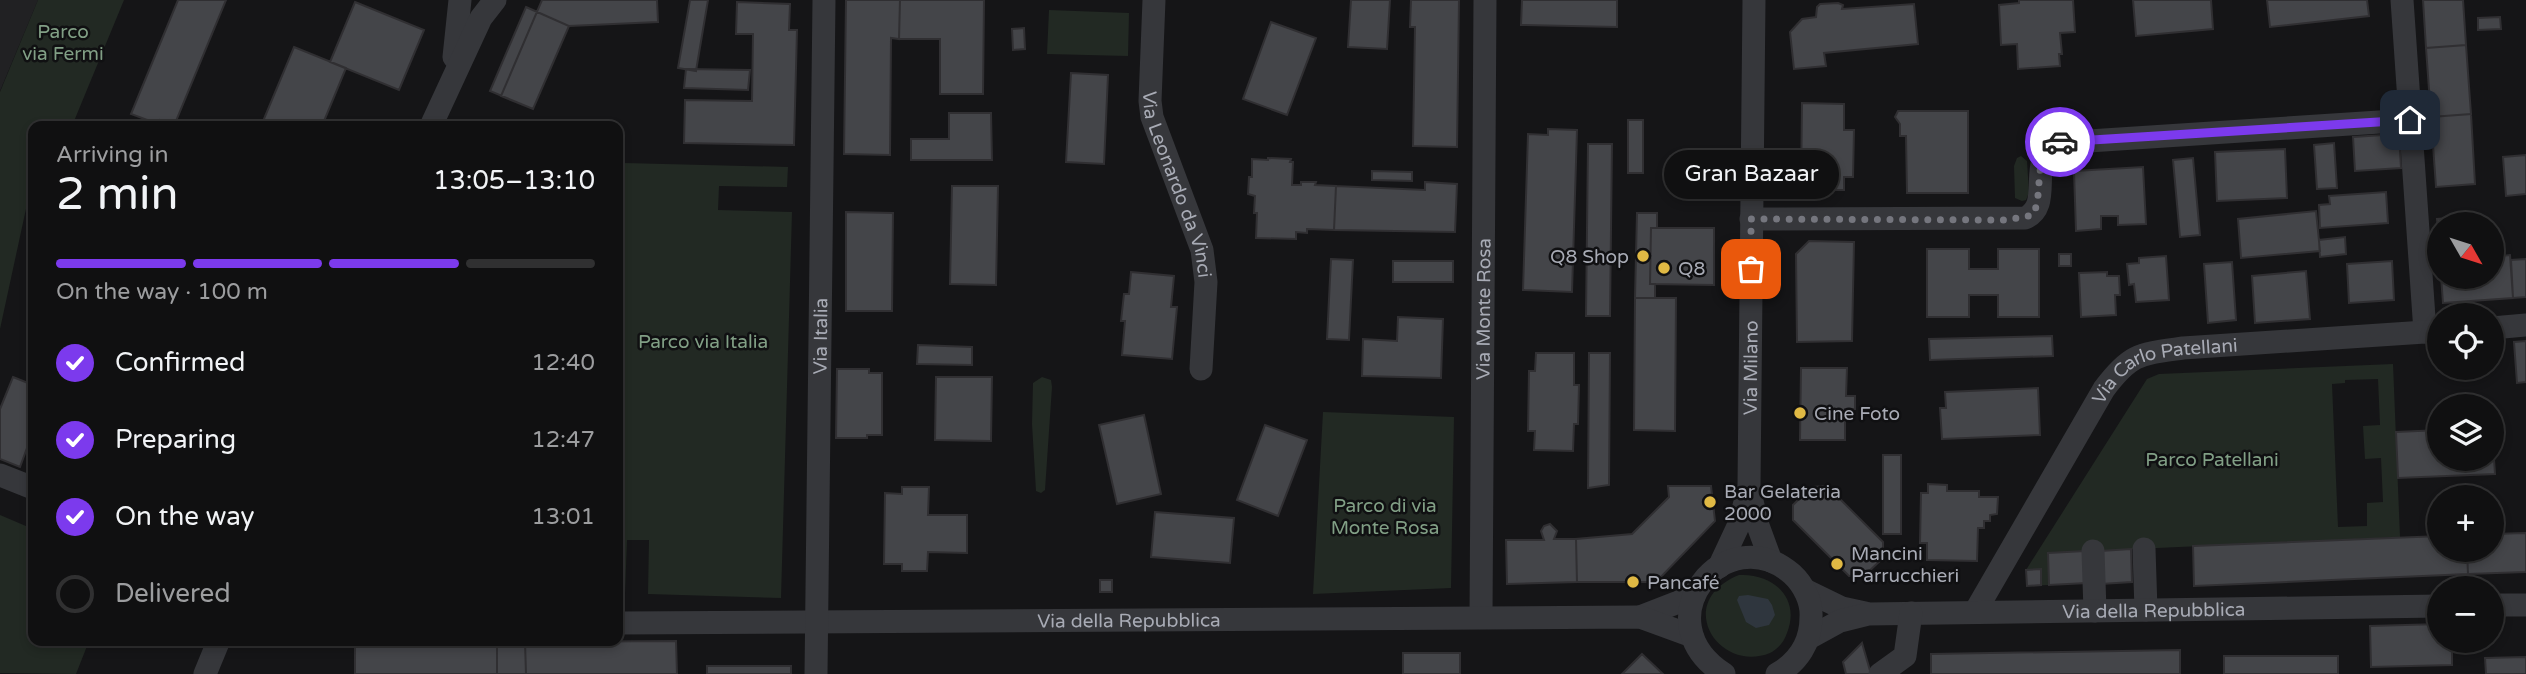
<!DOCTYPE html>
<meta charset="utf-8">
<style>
:root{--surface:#101011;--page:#19191a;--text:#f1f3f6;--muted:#9c9d9f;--line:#303031;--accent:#7c3aed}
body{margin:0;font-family:"Varela Round",sans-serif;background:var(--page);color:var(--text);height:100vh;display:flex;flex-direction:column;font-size:26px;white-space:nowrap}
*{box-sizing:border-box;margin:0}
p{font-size:23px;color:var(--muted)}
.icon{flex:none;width:38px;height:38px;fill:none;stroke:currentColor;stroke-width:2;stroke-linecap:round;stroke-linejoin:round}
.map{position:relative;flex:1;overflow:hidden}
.panel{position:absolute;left:28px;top:121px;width:595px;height:525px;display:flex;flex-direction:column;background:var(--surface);border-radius:14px;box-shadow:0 4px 10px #0003,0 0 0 2px var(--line)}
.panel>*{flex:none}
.needle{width:46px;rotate:129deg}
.controls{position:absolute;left:2427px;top:212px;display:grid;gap:14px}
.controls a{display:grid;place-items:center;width:77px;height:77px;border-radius:50%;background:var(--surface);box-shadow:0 4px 10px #0003,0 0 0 2px var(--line);font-size:35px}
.pin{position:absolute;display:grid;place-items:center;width:60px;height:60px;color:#fff;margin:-30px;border-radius:14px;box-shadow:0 4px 10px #0006}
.courier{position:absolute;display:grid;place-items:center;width:70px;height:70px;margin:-35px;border:5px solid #7c3aed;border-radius:50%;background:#fff;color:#222;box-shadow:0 2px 9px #0007}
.bubble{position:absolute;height:49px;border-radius:24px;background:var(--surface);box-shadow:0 4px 10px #0003,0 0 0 2px var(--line);font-size:23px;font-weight:600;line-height:49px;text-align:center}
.head em{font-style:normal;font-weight:600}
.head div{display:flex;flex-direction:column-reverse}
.head{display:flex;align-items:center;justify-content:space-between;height:119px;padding:0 28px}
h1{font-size:46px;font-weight:600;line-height:52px}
.bar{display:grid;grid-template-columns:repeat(4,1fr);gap:10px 7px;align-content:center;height:84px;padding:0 28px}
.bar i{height:9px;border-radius:5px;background:var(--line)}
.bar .on{background:var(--accent)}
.bar p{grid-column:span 4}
ol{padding:0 28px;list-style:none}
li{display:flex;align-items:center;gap:21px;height:77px}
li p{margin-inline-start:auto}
li .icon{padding:7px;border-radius:50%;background:var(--accent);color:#fff;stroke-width:4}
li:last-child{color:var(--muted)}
li i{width:38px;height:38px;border:4px solid var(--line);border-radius:50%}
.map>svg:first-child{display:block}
</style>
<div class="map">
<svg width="2526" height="674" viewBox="0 0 2526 674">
<rect width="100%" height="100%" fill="#151517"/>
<!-- built -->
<path fill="#212123" d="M0,0H38L0,91Z"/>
<!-- green -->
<path fill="#222923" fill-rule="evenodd" d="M38,0H124L72,126H33V195H29L0,329V92Z
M1049,10L1129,13L1128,56L1047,54Z
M2021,156L2027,161L2029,193L2026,200L2022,201L2015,198L2014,166L2017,158Z
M624,163L788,167L787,187L719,186L718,210L792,212L781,598L648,594L649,540H627L625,594H618V356Z
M2393,364L2400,537L2048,553L2049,585L2027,586L2026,570L2147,379L2159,374ZM2378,379L2380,425L2363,426L2365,459L2381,458L2383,502L2367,503V526L2338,527L2332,384L2345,383V380Z
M1042,377L1051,380L1052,387L1045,490L1041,493L1036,491L1032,424L1033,383Z
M1323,412L1454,417L1451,588L1313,594Z
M0,515L33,529V640L89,641L76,674L0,673Z
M1739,575C1773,573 1801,598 1787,633C1784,642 1778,649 1770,653C1719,674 1672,602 1739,575Z"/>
<!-- water -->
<path fill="#2f363e" d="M1748,595L1768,599L1772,605L1775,615L1769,625L1756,628L1746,622L1737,600L1739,596Z"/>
<!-- building -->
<path fill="#444549" stroke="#302f32" stroke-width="2" d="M178,0H226L174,126L160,120L158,124L131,114Z
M542,0H657L658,22L569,26L533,109L501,96Z
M690,0H708L696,71L678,68Z
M846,0H900L899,39L891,38L890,155L844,154Z
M900,0H984L983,94H940V39H899Z
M1351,0H1390L1387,49L1348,47Z
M1411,0H1459L1457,147L1413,146L1415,27H1410Z
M1522,0H1617V27L1521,25Z
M2019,0H2073L2075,32L2060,33L2062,54H2059L2060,66L2018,69L2017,44L2001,45L1999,5L2019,3Z
M2133,0H2211L2213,29L2136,36Z
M2267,0H2367L2369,16L2270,27Z
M2423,0H2463L2466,45L2426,48Z
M355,2L424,30L399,90L330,62Z
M737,2L790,4L789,30H797L794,145L684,143L685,100L752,101L753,34H736Z
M1838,3L1843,5L1842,9L1914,4L1918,44L1824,53L1826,66L1794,69L1790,32L1802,19L1816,17L1817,7L1820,4Z
M526,7L569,26L533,109L490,91Z
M2500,17L2501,29L2478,30V18Z
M1271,22L1316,38L1287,115L1243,99Z
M1024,28L1025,49L1013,50L1012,29Z
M2466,45L2471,114L2431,117L2426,48Z
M294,47L346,68L322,126H261Z
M686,69L750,70L748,90L684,88Z
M1071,73L1108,75L1104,164L1066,162Z
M1802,103L1844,104V130H1854L1853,177H1844V190H1801Z
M1898,111H1968V193H1907L1906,136H1900V124L1895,117Z
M949,113H991L992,160H911V139H949Z
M2471,114L2475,184L2436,187L2431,117Z
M1628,120H1643V173H1628Z
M1548,129L1577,130L1572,292L1523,290L1528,134L1548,135Z
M2399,134L2401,168L2355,171L2353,137Z
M2334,143L2337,188L2317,189L2314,145Z
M1588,144H1612L1610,316H1586Z
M2285,149L2287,198L2217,201L2215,152Z
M2526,155V194L2506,196L2503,157Z
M1268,158L1291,159L1290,162H1293L1292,185H1301V182H1316L1315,185L1336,186L1334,230L1307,229V233L1296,232V239L1256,238L1257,213H1254L1255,196L1248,194L1249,177H1252V159L1268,160Z
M2193,158L2200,235L2180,237L2173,160Z
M618,162L624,163L618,356Z
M2143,167L2146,224L2118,225V216H2101V229L2076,231L2074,171Z
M1372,171L1412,172V181L1372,180Z
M1425,182L1457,184L1455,232L1334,230L1336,186L1425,190Z
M952,186H998L996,285L950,284Z
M2386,192L2388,223L2320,228L2319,205L2330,204L2329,196Z
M2316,211L2320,251L2241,258L2238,219Z
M846,212L893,213L892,311H846Z
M1637,213H1657V228H1651L1650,284H1655V298H1635Z
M2478,216L2479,224H2440V246L2437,219Z
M1651,228H1714V285L1650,284Z
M2345,237L2346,254L2320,257L2319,240Z
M1809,241L1854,242L1852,341L1797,342L1796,254Z
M1927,249H1969V269H1998V249H2039V317H1998V295H1969V317H1927Z
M2059,254H2071V266H2059Z
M2510,255L2513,298L2443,303L2441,276H2492V257Z
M2166,256L2169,300L2136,302L2134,284L2129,285L2127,264L2139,263V258Z
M1331,259L1353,260L1349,340L1327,339Z
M2526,259V297L2513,298L2511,260Z
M1393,261H1453V282H1393Z
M2392,261L2394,300L2349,303L2347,264Z
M2232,262L2236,320L2208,323L2204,264Z
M2306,271L2310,319L2255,323L2252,276Z
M1131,272L1174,276L1171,307H1177L1172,359L1122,355L1125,321H1121L1124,294H1129Z
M2107,272V276H2119L2120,295H2115L2116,315L2081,317L2079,273Z
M1635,298H1676L1675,431L1634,430Z
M1398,317L1443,319L1441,378L1362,376L1363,339L1397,341Z
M2052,336L2053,356L1930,360L1929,339Z
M2526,341V382L2517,383L2514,342Z
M918,345L972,347V365L917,364Z
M1536,353H1574V385H1579L1578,424H1574L1573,451L1534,450L1535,431H1528L1529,371H1535Z
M1589,353H1610L1609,485L1588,488Z
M1801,368H1847L1846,396H1855V409H1845V440H1800Z
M837,369H869V373H882V435H867V438H836Z
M13,377L33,385V450L27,448L20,467L0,459V409Z
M936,377H992L991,441L935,440Z
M2038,388L2040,435L1942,439L1940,408H1946L1945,392Z
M1144,415L1161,494L1117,504L1099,425Z
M1265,425L1307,440L1278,516L1237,500Z
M2492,428L2495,474L2398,478L2396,432L2440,430V458H2492Z
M1883,455H1901V534H1883Z
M1928,484L1947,485V491H1979V497H1998L1997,514L1990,515V521H1984V528H1978L1977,561L1927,560V543H1920L1921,493H1928Z
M1668,486H1711L1715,521L1656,582H1577L1576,539L1632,534L1669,497Z
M1827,486L1883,542V558L1865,575L1849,576L1793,520V505L1811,487Z
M902,487H929L928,515H967V553L928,552L927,571H902V564H884L885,493L902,494Z
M1155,512L1234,518L1230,563L1151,557Z
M1550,524L1557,531L1554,539H1576L1577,582L1507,584L1506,540H1544L1541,531L1544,526Z
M2526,533V572L2468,574L2467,550H2492V534Z
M2440,536V550H2467L2468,574L2194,586L2193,546Z
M2131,549L2132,582L2101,584L2100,551Z
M2085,551L2087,583L2049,585L2048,553Z
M2041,569V585L2027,586L2026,570Z
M1100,580H1112V592H1100Z
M2440,624V640H2452V665L2371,667L2370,626Z
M676,641L677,674H526L525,642Z
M497,642V674H355V644Z
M497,642H525L526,674H497Z
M1862,643L1871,674H1846L1843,662Z
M2180,650V674H1931V654Z
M1403,653H1460V674H1403Z
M1642,654L1663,674H1622Z
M2224,656H2338V674H2224Z
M2526,657V674H2486L2485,658Z
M707,666H791V674H707Z"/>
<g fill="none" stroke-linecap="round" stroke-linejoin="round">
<!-- minor -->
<g stroke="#36373b" stroke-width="23">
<path id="s1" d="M1154,0L1150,101L1152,117L1202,250L1206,282L1201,369"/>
<path d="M2402,0L2425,332"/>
<path d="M454,57L460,0"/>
<path d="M431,126L481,18L495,0"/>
<path d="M1751,219L2025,218C2055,205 2025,159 2058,143L2410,120"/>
<path d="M2492,328L2526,325"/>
<path d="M0,475L33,488"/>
<path d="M1750,492L1757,523L1771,561"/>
<path d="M2144,549L2146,610"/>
<path d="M2093,551L2095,611"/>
<path id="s2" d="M1719,567L1740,522L1749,486L1754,0"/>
<path d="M1805,590L1842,608L1865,613"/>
<path d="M2492,605H2526"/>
<path id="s3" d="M1975,612L2104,389C2131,353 2140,354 2183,348L2440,331"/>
<path id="s4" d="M1481,617L1485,0"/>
<path d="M1640,617L1694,596"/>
<path id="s5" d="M618,623L1640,617L1692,636"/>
<path id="s6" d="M1809,638L1840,621L1868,614L2440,606"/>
<path d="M205,674L219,640"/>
<path id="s7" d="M816,674L824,0"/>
<path d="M1724,674C1641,620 1726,517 1792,574C1804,585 1812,602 1811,617C1811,643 1798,662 1777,674"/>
<path d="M1880,674L1905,656L1911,613"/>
</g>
</g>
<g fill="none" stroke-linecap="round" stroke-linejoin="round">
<!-- done -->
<path stroke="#75767e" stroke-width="7" stroke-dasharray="0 12.6" d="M1751,269V219L2006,220L2033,215C2045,190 2030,154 2060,142"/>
<!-- route -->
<path stroke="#7c3aed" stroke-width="9" d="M2060,142L2410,120"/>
</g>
<!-- markers -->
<g fill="#e0b944" stroke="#101012" stroke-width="2.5">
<circle cx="1643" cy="256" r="7"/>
<circle cx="1664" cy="268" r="7"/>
<circle cx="1800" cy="413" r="7"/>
<circle cx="1710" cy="502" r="7"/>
<circle cx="1837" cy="564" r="7"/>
<circle cx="1633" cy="582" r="7"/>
</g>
<g text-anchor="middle" stroke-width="5" stroke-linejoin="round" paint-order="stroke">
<!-- park labels -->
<g font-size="19" fill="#819f85" stroke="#101012">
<text x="63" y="38">Parco<tspan x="63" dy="22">via Fermi</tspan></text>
<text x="703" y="348">Parco via Italia</text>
<text x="2212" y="466">Parco Patellani</text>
<text x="1385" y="512">Parco di via<tspan x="1385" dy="22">Monte Rosa</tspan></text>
</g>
<!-- street labels -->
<g font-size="19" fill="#a8abb5" stroke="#101012">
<text dy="7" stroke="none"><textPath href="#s1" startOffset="189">Via Leonardo da Vinci</textPath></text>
<text dy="7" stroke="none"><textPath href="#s4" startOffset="308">Via Monte Rosa</textPath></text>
<text dy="7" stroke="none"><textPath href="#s7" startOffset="338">Via Italia</textPath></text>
<text dy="7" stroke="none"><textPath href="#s2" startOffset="205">Via Milano</textPath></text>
<text dy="7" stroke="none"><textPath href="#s3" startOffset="324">Via Carlo Patellani</textPath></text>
<text dy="7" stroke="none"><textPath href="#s6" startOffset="350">Via della Repubblica</textPath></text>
<text dy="7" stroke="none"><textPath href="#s5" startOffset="511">Via della Repubblica</textPath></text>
</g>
<!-- poi labels -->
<g font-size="19" fill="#a8abb5" stroke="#101012" text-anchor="start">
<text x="1629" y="263" text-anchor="end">Q8 Shop</text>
<text x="1678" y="275">Q8</text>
<text x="1814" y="420">Cine Foto</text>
<text x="1724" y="498">Bar Gelateria<tspan x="1724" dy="22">2000</tspan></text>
<text x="1851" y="560">Mancini<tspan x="1851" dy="22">Parrucchieri</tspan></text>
<text x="1647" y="589">Pancafé</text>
</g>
</g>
</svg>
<div class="controls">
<a><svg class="needle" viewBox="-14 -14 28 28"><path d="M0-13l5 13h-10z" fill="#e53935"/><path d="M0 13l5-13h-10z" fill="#9c9d9f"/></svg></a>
<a><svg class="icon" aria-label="locate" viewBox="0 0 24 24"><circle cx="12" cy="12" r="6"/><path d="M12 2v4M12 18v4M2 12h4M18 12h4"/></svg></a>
<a><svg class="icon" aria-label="layers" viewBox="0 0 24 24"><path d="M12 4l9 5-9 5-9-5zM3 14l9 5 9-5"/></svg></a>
<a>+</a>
<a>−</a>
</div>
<div class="pin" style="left:1751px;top:269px;background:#ea580c"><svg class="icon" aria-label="bag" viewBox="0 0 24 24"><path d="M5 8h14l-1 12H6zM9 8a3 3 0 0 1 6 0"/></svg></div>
<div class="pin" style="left:2410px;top:120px;background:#1f2937"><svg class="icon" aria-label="home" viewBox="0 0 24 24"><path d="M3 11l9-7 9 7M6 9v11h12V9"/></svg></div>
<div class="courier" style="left:2060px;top:142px"><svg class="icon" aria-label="car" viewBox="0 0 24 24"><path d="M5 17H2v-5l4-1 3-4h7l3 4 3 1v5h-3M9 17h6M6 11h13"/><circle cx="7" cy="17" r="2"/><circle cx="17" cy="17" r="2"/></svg></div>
<div class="bubble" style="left:1664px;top:150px;width:175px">Gran Bazaar</div>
<section class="panel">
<div class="head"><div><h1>2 min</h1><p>Arriving in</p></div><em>13:05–13:10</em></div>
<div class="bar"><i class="on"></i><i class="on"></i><i class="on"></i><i></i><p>On the way · 100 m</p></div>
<ol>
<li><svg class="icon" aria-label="check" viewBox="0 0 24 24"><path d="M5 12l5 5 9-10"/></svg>Confirmed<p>12:40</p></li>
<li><svg class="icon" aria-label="check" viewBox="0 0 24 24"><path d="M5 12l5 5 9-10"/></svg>Preparing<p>12:47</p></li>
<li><svg class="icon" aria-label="check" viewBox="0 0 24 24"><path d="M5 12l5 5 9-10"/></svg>On the way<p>13:01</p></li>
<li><i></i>Delivered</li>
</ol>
</section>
</div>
